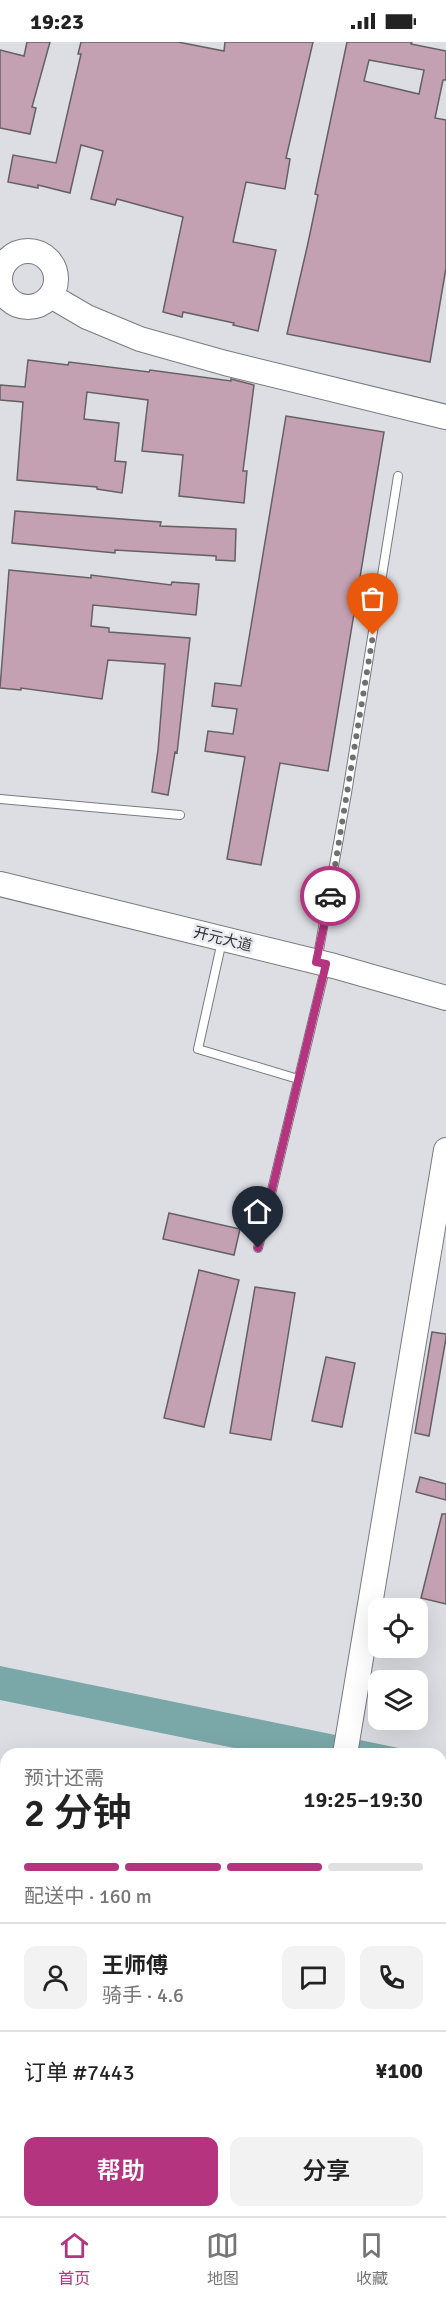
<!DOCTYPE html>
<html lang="zh">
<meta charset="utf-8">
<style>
:root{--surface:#fff;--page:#f2f2f2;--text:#222;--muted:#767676;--line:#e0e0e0;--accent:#b43480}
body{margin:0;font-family:Signika,"Noto Sans SC",sans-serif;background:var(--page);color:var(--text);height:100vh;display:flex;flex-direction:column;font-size:22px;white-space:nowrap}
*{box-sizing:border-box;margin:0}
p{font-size:20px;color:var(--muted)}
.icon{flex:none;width:33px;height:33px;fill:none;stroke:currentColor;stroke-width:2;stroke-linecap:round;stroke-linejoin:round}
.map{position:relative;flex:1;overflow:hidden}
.sheet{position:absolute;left:0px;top:1706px;width:447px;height:470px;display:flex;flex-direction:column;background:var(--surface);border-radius:18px 18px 0 0;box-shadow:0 6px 24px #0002}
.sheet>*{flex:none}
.buttons{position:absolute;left:368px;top:1556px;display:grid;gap:12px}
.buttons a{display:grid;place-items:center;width:60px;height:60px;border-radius:12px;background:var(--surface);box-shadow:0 6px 24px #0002;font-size:30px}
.pin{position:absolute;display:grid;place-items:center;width:51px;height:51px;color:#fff;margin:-62px -26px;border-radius:50% 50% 50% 0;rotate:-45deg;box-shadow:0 0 6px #0007}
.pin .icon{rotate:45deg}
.courier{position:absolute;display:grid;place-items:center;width:60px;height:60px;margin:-30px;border:4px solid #b43480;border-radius:50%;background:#fff;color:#222;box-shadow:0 2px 8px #0007}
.summary em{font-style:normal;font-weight:600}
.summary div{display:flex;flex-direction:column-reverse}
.summary{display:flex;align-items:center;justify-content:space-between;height:102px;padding:0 24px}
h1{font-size:39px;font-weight:600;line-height:45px}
.bar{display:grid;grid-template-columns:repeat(4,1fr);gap:9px 6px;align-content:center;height:72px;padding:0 24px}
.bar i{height:8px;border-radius:4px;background:var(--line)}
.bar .active{background:var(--accent)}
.bar p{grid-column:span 4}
.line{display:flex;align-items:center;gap:15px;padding:0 24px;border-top:2px solid var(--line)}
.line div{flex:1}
.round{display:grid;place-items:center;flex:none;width:63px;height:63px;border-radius:12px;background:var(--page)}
.cta{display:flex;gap:12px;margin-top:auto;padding:12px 24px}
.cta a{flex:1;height:69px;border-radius:12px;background:var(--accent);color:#fff;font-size:24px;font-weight:600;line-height:69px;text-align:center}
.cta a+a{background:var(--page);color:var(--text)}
.status{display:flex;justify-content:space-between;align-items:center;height:42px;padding:0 30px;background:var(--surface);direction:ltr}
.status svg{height:16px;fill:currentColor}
.tab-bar{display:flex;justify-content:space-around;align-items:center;height:84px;border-top:2px solid var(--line);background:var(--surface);font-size:16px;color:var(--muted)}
.tab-bar a{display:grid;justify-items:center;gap:3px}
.tab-bar .active{color:var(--accent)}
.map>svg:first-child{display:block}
</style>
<div class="status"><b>19:23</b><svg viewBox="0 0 49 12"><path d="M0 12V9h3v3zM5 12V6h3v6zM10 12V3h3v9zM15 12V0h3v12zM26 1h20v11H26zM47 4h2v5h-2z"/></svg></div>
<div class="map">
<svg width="446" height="2174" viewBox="0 0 446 2174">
<rect width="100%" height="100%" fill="#dddee3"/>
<!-- water -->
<path fill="#7aa7a8" d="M0,1624L423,1711H258L0,1658Z
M441,1715L446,1717V1749L441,1748Z"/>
<!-- building -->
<path fill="#c3a0b2" stroke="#656063" stroke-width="1.5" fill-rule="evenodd" d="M27,0H50L32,65L36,66L30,92L0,86V8L24,14Z
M81,0H178L224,9L225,0H313L286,116L290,117L285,147L246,140L233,200L276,208L258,289L233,283L234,281L183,270L182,275L163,270L183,175L117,157L115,163L91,157L103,109L81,103L70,151L38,143V146L8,140L13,113L56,121L81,12H78Z
M347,0H412L411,2L446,9V38H443L435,76L446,78V226L430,320L287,292L308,201L318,153L315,152ZM369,18L424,28L419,52L364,39Z
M28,318L68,323L69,320L149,330L150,328L231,339V337L254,343L243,429H247L244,461L179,454L183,413L142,409L148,358L87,350L84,377L119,381L115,419L126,420L122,451L97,447V445L17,438L23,360L0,358V343L25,345Z
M286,374L384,390L328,729L280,721L261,823L227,817L245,715L205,709L208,689L233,692L237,667L212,664L215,641L241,644Z
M15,469L161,480L160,484L236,487L235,519L216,518V514L115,508V511L12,501Z
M9,528L91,536V533L171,543L172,540L199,542L196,573L93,563L91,584L109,586V590L190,596L177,711L175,710L168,753L152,750L158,708L165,622L108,618L102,657L21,646V648L0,646Z
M169,1171L240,1187L234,1213L163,1197Z
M199,1228L239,1238L204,1385L164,1376Z
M255,1245L295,1251L271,1398L230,1391Z
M432,1290L446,1292V1296L429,1394L415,1391Z
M326,1315L355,1321L342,1385L312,1379Z
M420,1435L446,1442V1458L416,1450Z
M442,1472H446V1562L421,1556Z"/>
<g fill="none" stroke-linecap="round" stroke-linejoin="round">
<!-- lane casing -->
<g stroke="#7a7b80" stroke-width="10">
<path id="lane" d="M0,757L180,773
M222,899L198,1007L298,1037
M317,919L347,751L398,434
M258,1206L326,923"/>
</g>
<!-- secondary casing -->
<g stroke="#7a7b80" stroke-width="26">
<path id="secondary" d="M0 237a28 28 0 1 1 56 0a28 28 0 1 1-56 0Z
M51,254L87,275L140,297L225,321L446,375
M0,842L334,924L446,956
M345,1712L446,1108
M271,2174L272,2169"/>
</g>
<!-- lane -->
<use href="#lane" stroke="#fff" stroke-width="8"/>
<!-- secondary -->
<use href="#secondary" stroke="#fff" stroke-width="24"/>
</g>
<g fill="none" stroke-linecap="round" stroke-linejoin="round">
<!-- done -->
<path stroke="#6e7073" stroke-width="6" stroke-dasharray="0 10.8" d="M330,854L373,593"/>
<!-- route -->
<path stroke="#b43480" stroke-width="8" d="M258,1206L326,922L316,920L330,854"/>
</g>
<g text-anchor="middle" stroke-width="5" stroke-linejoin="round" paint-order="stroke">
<!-- street labels -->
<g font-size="15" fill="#333436" stroke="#eaebf0">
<text transform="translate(223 897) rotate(14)" y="5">开元大道</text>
</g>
</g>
</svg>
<div class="buttons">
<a><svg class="icon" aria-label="locate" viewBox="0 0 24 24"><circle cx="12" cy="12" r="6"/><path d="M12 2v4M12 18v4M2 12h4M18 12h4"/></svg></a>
<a><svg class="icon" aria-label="layers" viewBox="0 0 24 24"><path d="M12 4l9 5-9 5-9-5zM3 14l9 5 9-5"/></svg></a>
</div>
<div class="pin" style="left:373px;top:593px;background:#ea580c"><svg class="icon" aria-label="bag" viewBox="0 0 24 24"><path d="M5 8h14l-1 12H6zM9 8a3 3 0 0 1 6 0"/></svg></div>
<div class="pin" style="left:258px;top:1206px;background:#1f2937"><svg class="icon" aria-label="home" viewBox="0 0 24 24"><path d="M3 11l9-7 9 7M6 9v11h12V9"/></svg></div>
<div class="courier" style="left:330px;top:854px"><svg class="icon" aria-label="car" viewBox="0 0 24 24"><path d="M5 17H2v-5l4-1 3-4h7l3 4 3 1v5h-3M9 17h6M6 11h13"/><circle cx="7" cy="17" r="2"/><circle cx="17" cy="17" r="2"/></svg></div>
<section class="sheet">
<div class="summary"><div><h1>2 分钟</h1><p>预计还需</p></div><em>19:25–19:30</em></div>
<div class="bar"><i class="active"></i><i class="active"></i><i class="active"></i><i></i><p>配送中 · 160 m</p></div>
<div class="line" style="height:108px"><a class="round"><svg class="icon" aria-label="person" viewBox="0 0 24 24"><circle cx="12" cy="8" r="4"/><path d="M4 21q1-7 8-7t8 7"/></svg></a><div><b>王师傅</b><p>骑手 · 4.6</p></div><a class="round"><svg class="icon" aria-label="chat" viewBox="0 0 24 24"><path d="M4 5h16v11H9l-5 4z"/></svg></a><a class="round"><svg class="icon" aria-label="phone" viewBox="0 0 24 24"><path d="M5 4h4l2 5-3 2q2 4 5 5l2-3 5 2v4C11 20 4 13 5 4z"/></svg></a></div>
<div class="line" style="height:78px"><div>订单 #7443</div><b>¥100</b></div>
<div class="cta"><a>帮助</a><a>分享</a></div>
</section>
</div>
<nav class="tab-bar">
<a class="active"><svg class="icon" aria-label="home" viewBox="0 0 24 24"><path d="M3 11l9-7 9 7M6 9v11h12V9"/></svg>首页</a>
<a><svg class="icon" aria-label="map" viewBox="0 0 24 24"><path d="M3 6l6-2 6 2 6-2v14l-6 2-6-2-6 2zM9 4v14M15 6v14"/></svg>地图</a>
<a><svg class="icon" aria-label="saved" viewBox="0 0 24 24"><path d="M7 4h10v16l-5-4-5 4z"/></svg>收藏</a>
</nav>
